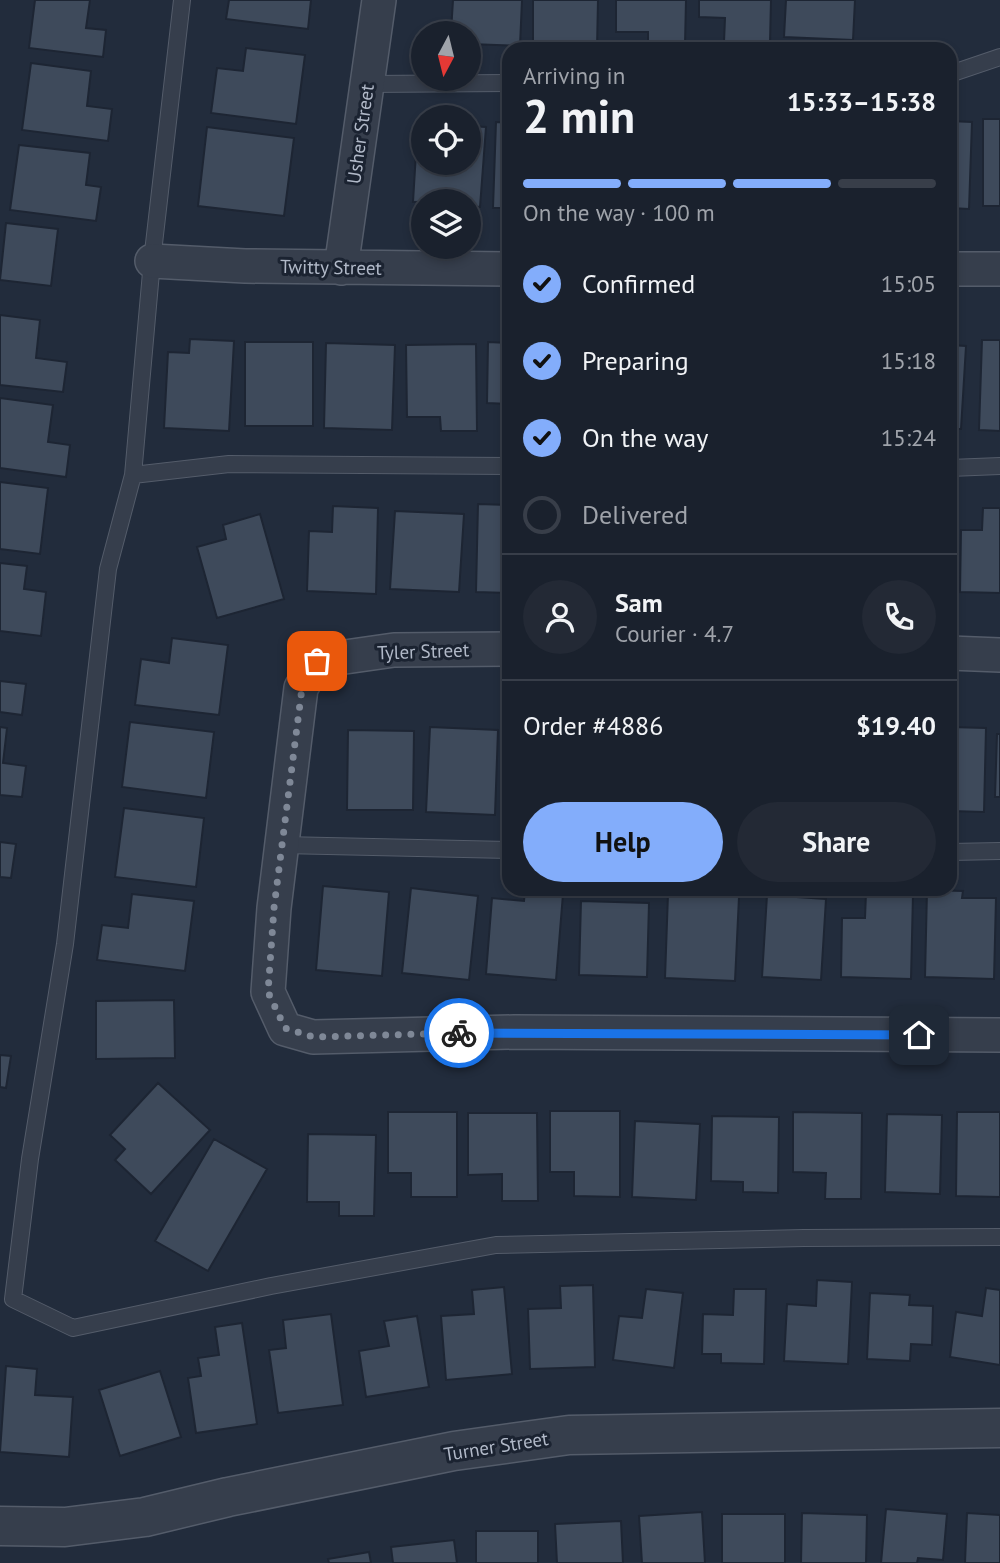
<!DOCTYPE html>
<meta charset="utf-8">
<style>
:root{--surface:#1a212d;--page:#232935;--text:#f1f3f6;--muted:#9fa3aa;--line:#383e49;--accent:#83adfb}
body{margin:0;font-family:"PT Sans",sans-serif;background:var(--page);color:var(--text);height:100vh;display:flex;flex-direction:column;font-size:26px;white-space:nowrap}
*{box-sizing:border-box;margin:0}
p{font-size:23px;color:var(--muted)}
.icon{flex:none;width:38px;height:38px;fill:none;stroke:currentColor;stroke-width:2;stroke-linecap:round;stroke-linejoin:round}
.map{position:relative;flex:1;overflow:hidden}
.drawer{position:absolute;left:502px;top:42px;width:455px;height:854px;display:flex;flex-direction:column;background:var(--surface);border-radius:21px;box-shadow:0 4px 10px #0003,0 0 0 2px var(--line)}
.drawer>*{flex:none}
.needle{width:46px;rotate:187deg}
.fabs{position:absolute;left:411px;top:21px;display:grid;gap:14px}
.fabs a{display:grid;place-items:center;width:70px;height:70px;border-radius:50%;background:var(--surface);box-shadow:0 4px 10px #0003,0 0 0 2px var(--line);font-size:35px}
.pin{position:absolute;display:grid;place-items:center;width:60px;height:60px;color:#fff;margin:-30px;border-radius:14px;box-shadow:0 4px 10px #0006}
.courier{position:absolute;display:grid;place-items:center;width:70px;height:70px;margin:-35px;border:5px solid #1a73e8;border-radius:50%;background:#fff;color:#222;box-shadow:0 2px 9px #0007}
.head em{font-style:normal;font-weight:700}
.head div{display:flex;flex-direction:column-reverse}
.head{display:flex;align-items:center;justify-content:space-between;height:119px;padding:0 21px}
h1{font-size:46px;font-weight:700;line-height:52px}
.bar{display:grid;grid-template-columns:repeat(4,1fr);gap:10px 7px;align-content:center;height:84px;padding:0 21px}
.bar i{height:9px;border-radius:5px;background:var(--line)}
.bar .current{background:var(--accent)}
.bar p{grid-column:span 4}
.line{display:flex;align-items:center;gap:18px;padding:0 21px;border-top:2px solid var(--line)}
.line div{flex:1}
.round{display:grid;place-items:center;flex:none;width:74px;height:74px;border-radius:37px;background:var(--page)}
ol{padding:0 21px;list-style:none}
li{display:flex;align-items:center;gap:21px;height:77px}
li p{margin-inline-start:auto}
li .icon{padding:7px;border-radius:50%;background:var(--accent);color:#111;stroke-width:4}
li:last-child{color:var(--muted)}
li i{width:38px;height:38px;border:4px solid var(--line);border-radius:50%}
.action{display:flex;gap:14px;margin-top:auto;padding:14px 21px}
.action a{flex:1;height:80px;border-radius:42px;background:var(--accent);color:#111;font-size:28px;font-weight:700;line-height:80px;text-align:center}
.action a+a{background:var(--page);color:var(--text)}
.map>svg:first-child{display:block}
</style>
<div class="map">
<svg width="1000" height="1563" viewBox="0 0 1000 1563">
<rect width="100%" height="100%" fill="#222c3c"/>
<!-- building -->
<path fill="#3e4a5b" stroke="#1d2533" stroke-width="2" d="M35,0H90L86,28L106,30L103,57L29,48Z
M229,0H311L308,29L226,19Z
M453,0H522L520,46L469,44V33L451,32Z
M533,0H598L597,49H533Z
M616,0H686L685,45L648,44V32H616Z
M699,0H771L770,43L724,42L725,18L699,17Z
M786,0H855L853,40L784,37Z
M246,48L305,55L296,124L211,113L217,68L243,71Z
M31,63L91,71L87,106L112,109L108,141L22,130Z
M983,119H1000V206H983Z
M950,121L972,122L969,209L950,208Z
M496,122L509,123V208H493Z
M469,126L486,127L480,207L469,206V201L413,202L417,136L424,137V163H469Z
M207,127L294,138L284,216L198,206Z
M19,145L90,153L86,185L101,187L96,221L10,210Z
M6,223L58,229L51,286L0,280Z
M0,315L40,320L36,358L67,362L63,392L0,385Z
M190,339L234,341L229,431L164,428L168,352L189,353Z
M982,340H1000V431L979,430Z
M245,342H313V426H245Z
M488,342L509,343V404L487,403Z
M326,343L395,345L392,430L324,428Z
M476,344L477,431H441L440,417H407L406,345Z
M950,345L966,346L961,429H950Z
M0,398L53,405L48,442L70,445L66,477L0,468Z
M0,482L48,488L40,554L0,549Z
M478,504L509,505V593L476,592Z
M333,506L378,508L376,594L307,591L309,531L332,532Z
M983,508H1000V593L960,592L961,530H982Z
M395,511L464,514L459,592L390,589Z
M260,514L284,599L217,618L197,547L226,539L223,525Z
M0,563L27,566L24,589L46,592L41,636L0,631Z
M172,638L228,645L219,715L135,705L141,659L169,663Z
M0,681L26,684L22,715L0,712Z
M130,722L214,732L206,798L122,787Z
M0,727L7,728L3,763L26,766L22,797L0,795Z
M430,727L498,730L495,815L426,812Z
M950,727L986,728L984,812L950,811Z
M348,730L414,731L413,810H347Z
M997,734H1000V797H995Z
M124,808L204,818L196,887L115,877Z
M0,842L16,844L11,878L0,877Z
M323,886L389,892L382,976L316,970Z
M411,888L478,896L469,980L402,973Z
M525,890L563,894L556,980L486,974L492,898L524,901Z
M927,890L963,891L962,898H996L994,979L925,977Z
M866,893L913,894L911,979L841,977L842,918H865Z
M132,894L194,901L185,971L97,960L102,925L128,928Z
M668,894L739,897L735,981L665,978Z
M767,895L826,899L821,980L762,977Z
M581,901L649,903L647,977L579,975Z
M174,1000L175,1058L96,1059V1001Z
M0,1055L11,1056L6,1088L0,1087Z
M158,1083L210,1130L151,1194L115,1160L125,1149L110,1135Z
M550,1111H620V1197L574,1196V1172H550Z
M388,1112H457V1197H411V1173H388Z
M793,1112L862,1113L861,1199H825L826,1173L793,1172Z
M957,1112H1000V1197L956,1196Z
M468,1113H537L538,1201H502V1174L468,1175Z
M887,1114L942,1115L940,1194L885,1192Z
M712,1116L779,1117L778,1193L743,1192V1182L711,1181Z
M635,1121L700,1124L696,1200L632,1197Z
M308,1134L376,1135L374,1216H339V1202H307Z
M214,1139L267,1169L208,1271L155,1241Z
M817,1280L852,1282L848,1364L784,1361L787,1304L816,1306Z
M593,1285L595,1367L530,1369L528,1309L561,1308L560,1286Z
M504,1287L512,1374L446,1380L441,1316L474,1314L472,1290Z
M986,1288L1000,1290V1365L950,1357L956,1312L982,1316Z
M646,1289L683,1293L674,1368L613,1360L619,1316L642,1318Z
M734,1289H766L764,1364L721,1363V1354H702L703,1314L733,1315Z
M870,1293L910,1295L909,1305L933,1306L932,1345L911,1344L910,1361L867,1359Z
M331,1314L343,1405L278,1413L269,1350L286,1348L283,1320Z
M417,1316L429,1387L366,1397L359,1351L389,1346L384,1321Z
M242,1323L257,1424L196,1433L188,1378L201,1376L198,1358L219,1355L215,1327Z
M6,1366L37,1369L35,1395L73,1397L69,1457L0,1452Z
M160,1371L181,1437L120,1456L99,1390Z
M886,1509L947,1514L943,1560L918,1558L917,1563H881Z
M702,1512L705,1563H642L639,1516Z
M802,1513L867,1515L866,1563H801Z
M967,1513L1000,1515V1563H965Z
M722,1514H785V1563H722Z
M621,1521L623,1563H557L555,1524Z
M476,1531H538V1563H476Z
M454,1540L457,1563H393L391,1547Z
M369,1552L371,1563H329L328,1559Z"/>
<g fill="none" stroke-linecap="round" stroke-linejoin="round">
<!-- service casing -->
<g stroke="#545c6a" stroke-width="18">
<path id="service" d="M950,74L1000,57
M368,84L509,83
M509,466L229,464L133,475L108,569L65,944L30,1159L13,1299L73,1328L271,1286L496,1245L804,1238L1000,1237
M950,468L1000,466
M133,475L152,261L182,0
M282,845L509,850
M950,852L1000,851"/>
</g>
<!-- minor casing -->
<g stroke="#545c6a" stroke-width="36">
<path id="minor" d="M152,261L245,266L509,269
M341,268L379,0
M950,269H1000
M509,649L394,650L317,661L301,688L274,908L268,992L285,1029L313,1037L514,1032L1000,1035
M950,653L1000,655"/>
</g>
<!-- tertiary casing -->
<g stroke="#545c6a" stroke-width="41">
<path id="tertiary" d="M0,1526L65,1527L145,1517L228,1497L454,1451L569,1435L1000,1428"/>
</g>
<!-- service -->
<use href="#service" stroke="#363e4c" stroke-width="16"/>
<!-- minor -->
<use href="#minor" stroke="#363e4c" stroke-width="33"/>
<!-- tertiary -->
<use href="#tertiary" stroke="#363e4c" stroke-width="38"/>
</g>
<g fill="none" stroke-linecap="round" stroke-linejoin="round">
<!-- done -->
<path stroke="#7f8897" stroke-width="7" stroke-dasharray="0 12.6" d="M317,661L302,688L274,908L268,992L285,1028L313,1037L459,1033"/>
<!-- route -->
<path stroke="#1a73e8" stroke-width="9" d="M459,1033L919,1035"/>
</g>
<g text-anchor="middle" stroke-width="6" stroke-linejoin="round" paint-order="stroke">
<!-- street labels -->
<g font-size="19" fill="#b1b9c8" stroke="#1b2331">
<text transform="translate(360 134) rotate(-82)" y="7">Usher Street</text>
<text transform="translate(331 267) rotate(1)" y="7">Twitty Street</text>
<text transform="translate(423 651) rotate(-2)" y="7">Tyler Street</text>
<text transform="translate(496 1446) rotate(-9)" y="7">Turner Street</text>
</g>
</g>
</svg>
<div class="fabs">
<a><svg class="needle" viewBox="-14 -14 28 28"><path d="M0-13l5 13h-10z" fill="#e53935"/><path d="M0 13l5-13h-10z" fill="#9fa3aa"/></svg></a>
<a><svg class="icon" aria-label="locate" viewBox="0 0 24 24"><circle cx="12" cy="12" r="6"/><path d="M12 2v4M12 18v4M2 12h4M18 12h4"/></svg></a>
<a><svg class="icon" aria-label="layers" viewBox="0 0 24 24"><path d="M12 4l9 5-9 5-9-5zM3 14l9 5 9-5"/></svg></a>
</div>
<div class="pin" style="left:317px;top:661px;background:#ea580c"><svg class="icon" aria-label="bag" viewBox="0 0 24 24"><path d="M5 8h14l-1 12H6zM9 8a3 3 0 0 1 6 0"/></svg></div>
<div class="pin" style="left:919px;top:1035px;background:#1f2937"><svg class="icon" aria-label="home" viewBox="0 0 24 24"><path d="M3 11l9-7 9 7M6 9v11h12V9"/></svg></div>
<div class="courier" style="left:459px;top:1033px"><svg class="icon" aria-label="bike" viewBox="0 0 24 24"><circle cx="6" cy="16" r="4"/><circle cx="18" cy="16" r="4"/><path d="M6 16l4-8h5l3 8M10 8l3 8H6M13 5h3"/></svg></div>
<section class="drawer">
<div class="head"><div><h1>2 min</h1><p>Arriving in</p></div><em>15:33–15:38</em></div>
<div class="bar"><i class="current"></i><i class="current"></i><i class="current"></i><i></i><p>On the way · 100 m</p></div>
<ol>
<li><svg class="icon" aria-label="check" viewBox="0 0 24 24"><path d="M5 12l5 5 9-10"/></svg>Confirmed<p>15:05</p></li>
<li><svg class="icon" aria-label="check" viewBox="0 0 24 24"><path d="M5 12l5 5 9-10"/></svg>Preparing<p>15:18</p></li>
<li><svg class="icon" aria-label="check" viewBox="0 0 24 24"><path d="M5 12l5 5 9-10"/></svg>On the way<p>15:24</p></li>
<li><i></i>Delivered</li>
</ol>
<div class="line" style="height:126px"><a class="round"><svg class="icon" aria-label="person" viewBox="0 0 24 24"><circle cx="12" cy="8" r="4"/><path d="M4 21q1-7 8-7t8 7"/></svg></a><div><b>Sam</b><p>Courier · 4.7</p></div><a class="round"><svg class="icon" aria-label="phone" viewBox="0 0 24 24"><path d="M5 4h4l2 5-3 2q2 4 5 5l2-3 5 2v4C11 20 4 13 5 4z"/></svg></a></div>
<div class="line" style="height:91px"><div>Order #4886</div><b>$19.40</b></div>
<div class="action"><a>Help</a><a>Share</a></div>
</section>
</div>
